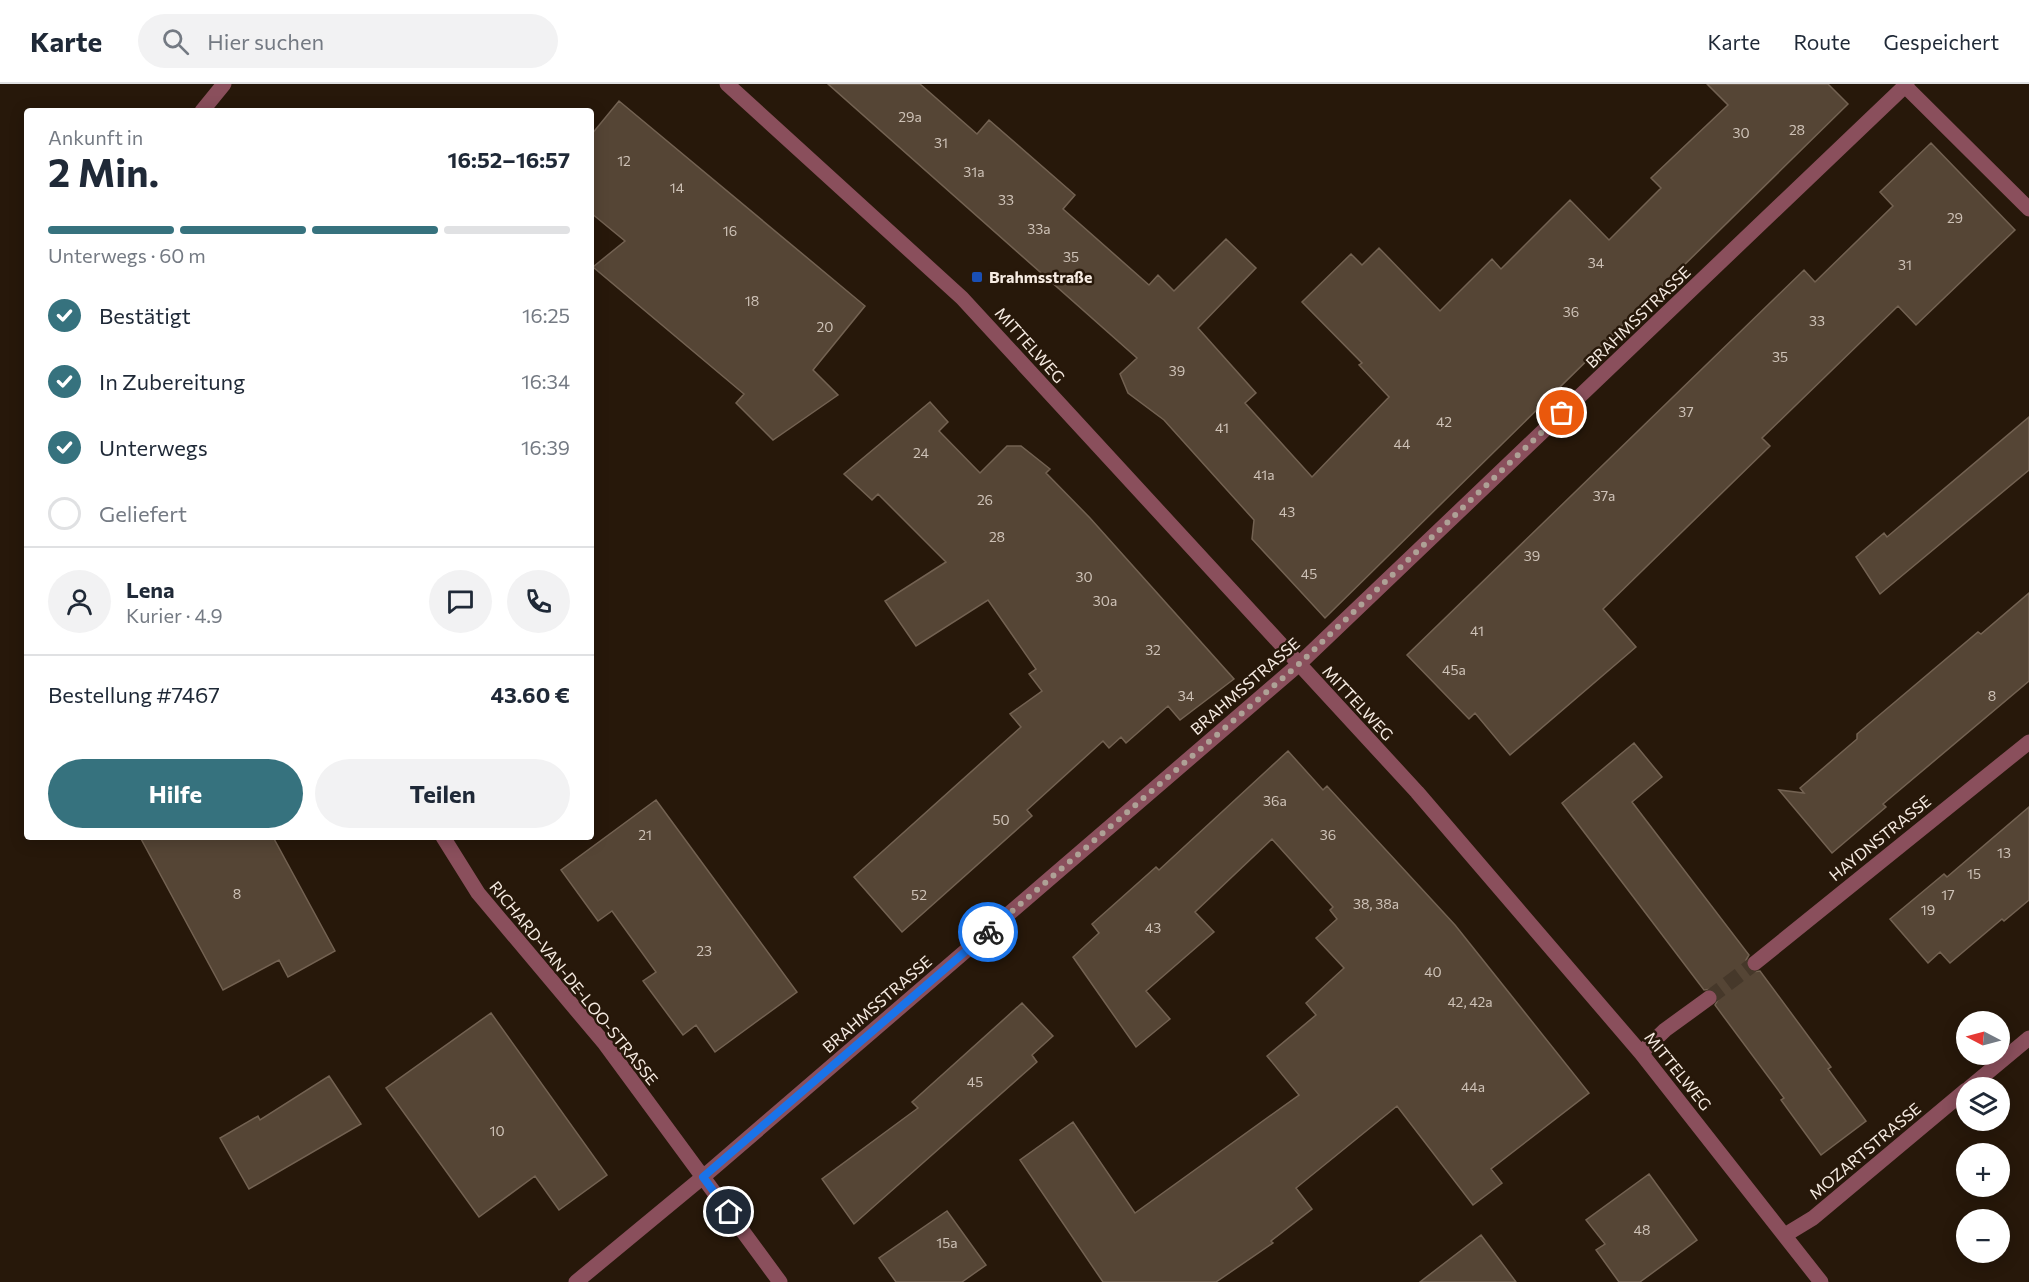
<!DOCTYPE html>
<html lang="de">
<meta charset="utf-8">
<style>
:root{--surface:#fff;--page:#f2f2f3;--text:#1f2937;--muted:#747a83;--line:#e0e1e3;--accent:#36727e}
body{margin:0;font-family:Commissioner,sans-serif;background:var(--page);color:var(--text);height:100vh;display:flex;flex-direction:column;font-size:22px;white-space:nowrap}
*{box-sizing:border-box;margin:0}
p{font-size:20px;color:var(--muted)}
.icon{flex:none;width:33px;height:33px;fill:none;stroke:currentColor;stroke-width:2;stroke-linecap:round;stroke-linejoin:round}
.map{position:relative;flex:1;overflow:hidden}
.side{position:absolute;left:24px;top:24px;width:570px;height:732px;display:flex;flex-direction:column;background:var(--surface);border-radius:6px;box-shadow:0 3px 15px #0003}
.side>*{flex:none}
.needle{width:39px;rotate:276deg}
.tools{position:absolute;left:1956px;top:927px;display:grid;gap:12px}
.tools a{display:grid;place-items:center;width:54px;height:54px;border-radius:50%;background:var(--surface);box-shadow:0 3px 15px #0003;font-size:30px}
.pin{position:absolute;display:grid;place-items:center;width:51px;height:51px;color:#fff;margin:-26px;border:3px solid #fff;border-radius:50%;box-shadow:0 2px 6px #0007}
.courier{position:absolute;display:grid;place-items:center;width:60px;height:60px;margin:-30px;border:4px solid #1a73e8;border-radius:50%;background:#fff;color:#222;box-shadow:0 2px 8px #0007}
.head em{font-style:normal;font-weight:700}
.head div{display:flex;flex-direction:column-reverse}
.head{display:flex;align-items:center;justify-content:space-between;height:102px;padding:0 24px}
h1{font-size:39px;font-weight:700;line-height:45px}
.bar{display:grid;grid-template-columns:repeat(4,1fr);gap:9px 6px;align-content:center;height:72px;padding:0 24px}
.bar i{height:8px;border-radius:4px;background:var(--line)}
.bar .selected{background:var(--accent)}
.bar p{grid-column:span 4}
.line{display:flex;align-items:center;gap:15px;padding:0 24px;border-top:2px solid var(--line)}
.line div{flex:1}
.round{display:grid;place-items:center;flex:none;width:63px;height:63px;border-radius:32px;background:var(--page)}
ol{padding:0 24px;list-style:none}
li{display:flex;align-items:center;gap:18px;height:66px}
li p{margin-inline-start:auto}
li .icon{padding:6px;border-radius:50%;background:var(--accent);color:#fff;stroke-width:4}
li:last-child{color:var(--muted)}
li i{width:33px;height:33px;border:3px solid var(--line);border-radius:50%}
.button{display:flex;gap:12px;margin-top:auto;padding:12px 24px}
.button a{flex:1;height:69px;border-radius:36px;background:var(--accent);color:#fff;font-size:24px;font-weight:700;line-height:69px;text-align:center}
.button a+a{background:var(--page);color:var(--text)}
header{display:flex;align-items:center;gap:36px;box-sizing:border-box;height:84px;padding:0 30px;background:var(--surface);border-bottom:2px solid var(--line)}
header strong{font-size:28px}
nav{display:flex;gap:33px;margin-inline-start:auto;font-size:21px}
.search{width:420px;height:54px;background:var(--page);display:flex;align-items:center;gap:15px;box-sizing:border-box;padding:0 21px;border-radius:33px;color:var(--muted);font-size:22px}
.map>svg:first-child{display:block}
</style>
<header>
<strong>Karte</strong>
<div class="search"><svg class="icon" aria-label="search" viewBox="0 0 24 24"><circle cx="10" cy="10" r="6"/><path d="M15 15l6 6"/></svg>Hier suchen</div>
<nav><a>Karte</a><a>Route</a><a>Gespeichert</a></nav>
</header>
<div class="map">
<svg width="2029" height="1198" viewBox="0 0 2029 1198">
<rect width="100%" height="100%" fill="#27180a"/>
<!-- building -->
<path fill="#554535" stroke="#736252" stroke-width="1.5" d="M828,0H920L977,50L989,36L1075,111L1063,125L1149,201L1158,191L1174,207L1226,155L1256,184L1198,244L1256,309L1245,319L1312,393L1389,313L1359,281L1362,279L1302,218L1351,170L1362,181L1379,164L1440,227L1492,175L1501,185L1570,116L1609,156L1661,104L1651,94L1728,21L1707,0H1828L1848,20L1325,534L1252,455L1254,436L1164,336L1128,309L1120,290L1137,274Z
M619,17L865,222L813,286L838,311L773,356L736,319L744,310L593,183L625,157L591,129V51Z
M1931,59L2015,146L1916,241L1898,222L1762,354L1770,362L1603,525L1636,563L1510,671L1475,629L1469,635L1407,571L1804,186L1815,198L1893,122L1880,108Z
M930,318L948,338L939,347L980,389L1007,362H1021L1050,385L1046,389L1090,434L1234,595L1180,636L1168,622L1126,659L1121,653L1109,664L1103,657L1027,726L1032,732L902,848L854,793L1021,643L1010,630L1042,607L1029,590L1036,585L988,516L916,562L885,517L946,478L878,410L872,416L844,390Z
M2029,333V386L1880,510L1856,473L1884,449L1887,453Z
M2029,509V597L1883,720L1886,723L1832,769L1779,706L1804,709L1800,704L1857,655V650L1978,548L1981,550Z
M1634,659L1662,693L1632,718L1749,871L1746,876L1747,885L1752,888L1760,887L1831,983L1828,985L1866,1037L1821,1071L1781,1016L1784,1014L1715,921L1719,914L1717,909L1712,905L1704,906L1562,719Z
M1288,667L1323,706L1327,702L1455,841L1589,1009L1491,1085L1502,1099L1473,1121L1397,1022L1296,1104L1312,1125L1271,1157L1273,1159L1216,1198H1103L1020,1076L1073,1038L1135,1129L1299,1011L1267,972L1316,931L1306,919L1344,884L1316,854L1337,835L1330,826L1333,823L1272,755L1195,828L1214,848L1146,907L1170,935L1136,963L1073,873L1099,849L1092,840L1156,783L1159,786Z
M656,716L797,908L715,968L696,941L683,951L643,897L656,888L612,827L598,837L561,786Z
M2029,723V816L2004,837L2002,835L1950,879L1940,868L1928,879L1890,835L1944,790L1947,793Z
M140,753H273L335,867L288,893L279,876L223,906Z
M1022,919L1053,952L1032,971L1037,978L854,1140L822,1095L918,1024L912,1018Z
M491,929L607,1091L559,1126L535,1092L479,1133L386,1004Z
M329,992L361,1040L249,1105L220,1054L258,1032L260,1036Z
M1649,1090L1697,1156L1640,1198H1619L1596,1166L1605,1160L1586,1136Z
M947,1127L986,1181L962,1198H896L879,1174Z
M1481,1151L1516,1198H1420Z"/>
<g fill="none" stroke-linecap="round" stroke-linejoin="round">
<!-- minor-tunnel -->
<path stroke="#46382a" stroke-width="15" stroke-dasharray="15 8" stroke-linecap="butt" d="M1709,914L1755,879"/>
<!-- minor -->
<path stroke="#8a4f5c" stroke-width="15" d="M727,0L962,214L1417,708L1641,969L1821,1198
M1905,2L2029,125
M202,27L224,0
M443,753L478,809L605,960L780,1198
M1755,879L2029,658
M1641,969L1665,946L1709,914
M1969,1004L2029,954
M1785,1151L1813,1134L1966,1006
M576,1198L703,1093L1298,581L1907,0"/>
</g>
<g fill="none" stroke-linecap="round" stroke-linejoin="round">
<!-- done -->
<path stroke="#aea196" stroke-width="6" stroke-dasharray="0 10.8" d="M988,848L1298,581L1562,329"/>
<!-- route -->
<path stroke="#1a73e8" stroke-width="8" d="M729,1128L703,1093L988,848"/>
</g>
<!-- markers -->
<rect fill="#1a4fb4" stroke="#27180a" stroke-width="2" x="971" y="187" width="12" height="12" rx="3"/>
<g text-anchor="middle" stroke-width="5" stroke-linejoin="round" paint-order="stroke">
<!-- number labels -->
<g font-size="14" fill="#cec2b7">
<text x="910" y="38">29a</text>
<text x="1797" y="51">28</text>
<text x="1741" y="54">30</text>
<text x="941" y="64">31</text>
<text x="624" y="82">12</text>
<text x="974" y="93">31a</text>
<text x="677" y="109">14</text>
<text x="1006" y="121">33</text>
<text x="1955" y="139">29</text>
<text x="1039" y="150">33a</text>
<text x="730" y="152">16</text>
<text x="1071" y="178">35</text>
<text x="1596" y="184">34</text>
<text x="1905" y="186">31</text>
<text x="752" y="222">18</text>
<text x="1571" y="233">36</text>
<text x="1817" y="242">33</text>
<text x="825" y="248">20</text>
<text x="1780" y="278">35</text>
<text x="1177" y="292">39</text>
<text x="1686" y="333">37</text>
<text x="1444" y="343">42</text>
<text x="1222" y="349">41</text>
<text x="1402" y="365">44</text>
<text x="921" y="374">24</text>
<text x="1264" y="396">41a</text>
<text x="1604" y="417">37a</text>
<text x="985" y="421">26</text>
<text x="1287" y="433">43</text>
<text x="997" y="458">28</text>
<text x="1532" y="477">39</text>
<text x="1309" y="495">45</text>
<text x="1084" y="498">30</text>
<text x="1105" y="522">30a</text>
<text x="1477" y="552">41</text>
<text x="1153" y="571">32</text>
<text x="1454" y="591">45a</text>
<text x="1186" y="617">34</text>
<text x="1992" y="617">8</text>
<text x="1275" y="722">36a</text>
<text x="1001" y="741">50</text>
<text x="645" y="756">21</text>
<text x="1328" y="756">36</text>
<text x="2004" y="774">13</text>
<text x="1974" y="795">15</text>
<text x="237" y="815">8</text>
<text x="919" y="816">52</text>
<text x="1948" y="816">17</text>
<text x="1376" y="825">38, 38a</text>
<text x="1928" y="831">19</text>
<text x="1153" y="849">43</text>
<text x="704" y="872">23</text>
<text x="1433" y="893">40</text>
<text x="1470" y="923">42, 42a</text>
<text x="975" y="1003">45</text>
<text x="1473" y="1008">44a</text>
<text x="497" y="1052">10</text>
<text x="1642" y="1151">48</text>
<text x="947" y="1164">15a</text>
</g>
<!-- poi labels -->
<g font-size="16" font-weight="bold" fill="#f6ebe2" stroke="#27180a" text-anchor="start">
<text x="989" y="199">Brahmsstraße</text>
</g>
<!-- street labels -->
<g font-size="16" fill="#f6ebe2" stroke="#27180a">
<text transform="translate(1638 233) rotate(-44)" y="6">BRAHMSSTRASSE</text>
<text transform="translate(1030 261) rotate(48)" y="6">MITTELWEG</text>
<text transform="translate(1245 602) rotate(-41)" y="6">BRAHMSSTRASSE</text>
<text transform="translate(1358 619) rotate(47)" y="6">MITTELWEG</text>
<text transform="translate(1880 754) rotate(-39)" y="6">HAYDNSTRASSE</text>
<text transform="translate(574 899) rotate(51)" y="6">RICHARD-VAN-DE-LOO-STRASSE</text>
<text transform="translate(877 920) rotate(-41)" y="6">BRAHMSSTRASSE</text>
<text transform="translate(1678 987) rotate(51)" y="6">MITTELWEG</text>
<text transform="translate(1865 1067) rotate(-40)" y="6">MOZARTSTRASSE</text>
</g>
</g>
</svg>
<div class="tools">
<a><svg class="needle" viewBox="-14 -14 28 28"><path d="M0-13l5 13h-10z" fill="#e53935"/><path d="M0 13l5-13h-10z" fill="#747a83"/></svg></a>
<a><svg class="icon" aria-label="layers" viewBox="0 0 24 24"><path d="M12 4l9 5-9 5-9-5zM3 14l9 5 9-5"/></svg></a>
<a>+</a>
<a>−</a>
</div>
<div class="pin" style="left:1562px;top:329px;background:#ea580c"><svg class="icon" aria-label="bag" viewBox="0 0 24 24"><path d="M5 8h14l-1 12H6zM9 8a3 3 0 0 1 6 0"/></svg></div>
<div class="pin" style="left:729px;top:1128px;background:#1f2937"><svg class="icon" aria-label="home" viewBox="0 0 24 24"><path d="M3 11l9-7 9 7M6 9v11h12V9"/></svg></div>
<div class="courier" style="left:988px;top:848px"><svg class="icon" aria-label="bike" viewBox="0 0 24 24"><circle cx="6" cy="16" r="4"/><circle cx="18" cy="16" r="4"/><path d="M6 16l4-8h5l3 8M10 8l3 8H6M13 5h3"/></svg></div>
<section class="side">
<div class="head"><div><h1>2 Min.</h1><p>Ankunft in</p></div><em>16:52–16:57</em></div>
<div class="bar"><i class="selected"></i><i class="selected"></i><i class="selected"></i><i></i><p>Unterwegs · 60 m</p></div>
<ol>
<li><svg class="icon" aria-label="check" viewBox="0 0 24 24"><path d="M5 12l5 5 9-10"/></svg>Bestätigt<p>16:25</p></li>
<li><svg class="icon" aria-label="check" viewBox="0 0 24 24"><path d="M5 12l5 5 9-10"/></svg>In Zubereitung<p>16:34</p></li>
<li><svg class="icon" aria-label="check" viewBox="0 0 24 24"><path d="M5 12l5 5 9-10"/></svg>Unterwegs<p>16:39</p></li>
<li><i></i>Geliefert</li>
</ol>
<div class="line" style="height:108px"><a class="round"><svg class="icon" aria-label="person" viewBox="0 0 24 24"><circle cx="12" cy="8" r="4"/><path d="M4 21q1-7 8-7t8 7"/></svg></a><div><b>Lena</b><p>Kurier · 4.9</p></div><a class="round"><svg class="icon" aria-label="chat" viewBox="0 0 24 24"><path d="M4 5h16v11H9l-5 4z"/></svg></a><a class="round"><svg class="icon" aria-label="phone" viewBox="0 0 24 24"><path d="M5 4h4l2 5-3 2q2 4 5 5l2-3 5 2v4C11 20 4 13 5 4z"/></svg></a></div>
<div class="line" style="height:78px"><div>Bestellung #7467</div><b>43.60 €</b></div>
<div class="button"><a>Hilfe</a><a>Teilen</a></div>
</section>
</div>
